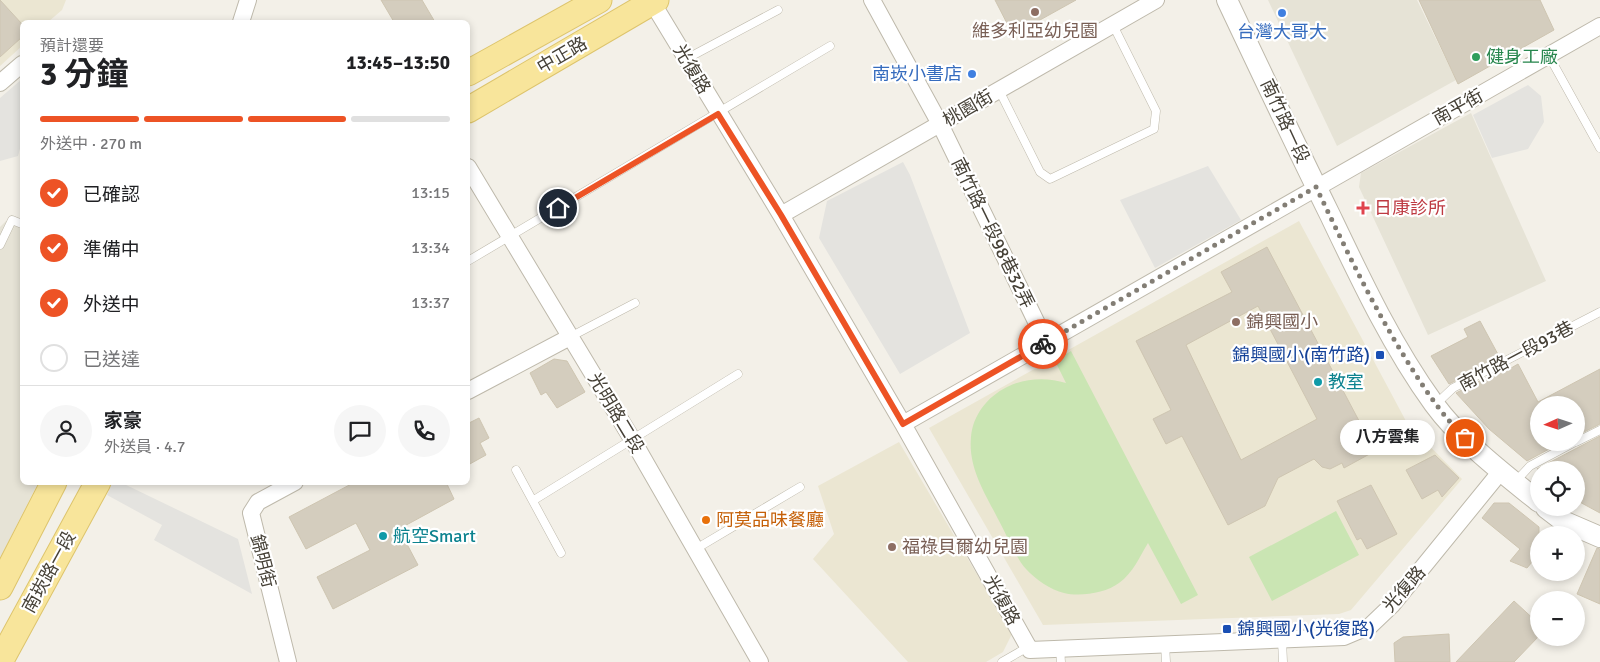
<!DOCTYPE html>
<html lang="zh-TW">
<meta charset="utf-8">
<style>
:root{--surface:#fff;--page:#f6f6f6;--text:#202124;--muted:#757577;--line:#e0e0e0;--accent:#ed5325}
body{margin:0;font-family:Signika,"Noto Sans TC",sans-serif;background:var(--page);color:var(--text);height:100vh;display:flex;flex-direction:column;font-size:19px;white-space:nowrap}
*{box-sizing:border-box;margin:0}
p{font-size:16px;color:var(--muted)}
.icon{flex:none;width:28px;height:28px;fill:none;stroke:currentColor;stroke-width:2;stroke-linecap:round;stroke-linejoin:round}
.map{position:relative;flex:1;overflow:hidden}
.panel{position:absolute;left:20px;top:20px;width:450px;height:465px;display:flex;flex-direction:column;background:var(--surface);border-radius:8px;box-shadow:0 2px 8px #0003}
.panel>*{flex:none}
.needle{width:32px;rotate:267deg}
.tools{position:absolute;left:1530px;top:396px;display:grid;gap:10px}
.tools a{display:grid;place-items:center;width:55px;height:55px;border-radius:50%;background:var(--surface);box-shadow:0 2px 8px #0003;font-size:25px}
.pin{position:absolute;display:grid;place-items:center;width:42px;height:42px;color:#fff;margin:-21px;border:2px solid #fff;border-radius:50%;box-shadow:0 1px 5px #0007}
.courier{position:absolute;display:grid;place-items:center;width:50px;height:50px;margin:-25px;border:4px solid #ed5325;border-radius:50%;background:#fff;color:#222;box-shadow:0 1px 6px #0007}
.bubble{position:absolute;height:35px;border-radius:18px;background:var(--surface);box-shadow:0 2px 8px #0003;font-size:16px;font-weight:700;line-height:35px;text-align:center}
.headline em{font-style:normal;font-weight:700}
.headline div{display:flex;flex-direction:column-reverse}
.headline{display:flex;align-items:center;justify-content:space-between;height:85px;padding:0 20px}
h1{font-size:32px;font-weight:700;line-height:38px}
.bar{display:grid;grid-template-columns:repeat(4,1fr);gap:8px 5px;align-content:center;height:60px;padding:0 20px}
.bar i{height:6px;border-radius:4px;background:var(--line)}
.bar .on{background:var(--accent)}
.bar p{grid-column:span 4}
.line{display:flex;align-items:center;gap:12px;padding:0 20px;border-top:1px solid var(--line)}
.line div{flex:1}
.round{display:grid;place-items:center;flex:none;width:52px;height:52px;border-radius:26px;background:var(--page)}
ol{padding:0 20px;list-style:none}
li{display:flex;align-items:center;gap:15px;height:55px}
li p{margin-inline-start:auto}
li .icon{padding:5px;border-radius:50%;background:var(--accent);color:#fff;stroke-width:4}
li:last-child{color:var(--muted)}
li i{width:28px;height:28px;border:2px solid var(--line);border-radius:50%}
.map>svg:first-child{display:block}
</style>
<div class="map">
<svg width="1600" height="662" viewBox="0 0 1600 662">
<rect width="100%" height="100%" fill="#f3f0e8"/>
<!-- residential -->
<path fill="#e6e3d6" d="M1268,0H1417L1456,80L1337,146Z
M1471,113L1546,281L1428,335L1359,187L1361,173Z
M6,221L22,228V482L38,483L0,558V227Z"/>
<!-- education -->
<path fill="#ebe6d2" d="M0,0H66L62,10L48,22H22V46L0,66Z
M1299,221L1407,423L1462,479L1351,610L1339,614L1043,625L929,428Z
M899,442L1012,634L1003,652L986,662H908L813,559L834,534L818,486Z"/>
<!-- green -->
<path fill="#cae5b3" d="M1071,351L1198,595L1181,604L1148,543C1140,556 1133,573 1119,583C1106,593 1080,597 1064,593C1051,590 1035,579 1026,569C1015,557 1006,533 998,519C985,493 968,468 971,437C973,415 987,397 1007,387C1025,378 1047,377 1066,383L1055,361Z
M1336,511L1359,555L1272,601L1249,557Z"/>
<!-- parking -->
<path fill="#e4e3df" d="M22,79V141L18,156L0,161V98Z
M1528,85L1541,96L1544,122L1528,149L1492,158L1473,115Z
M903,162L910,175L970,333L900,374L819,238L827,201Z
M1208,166L1241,220L1155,268L1120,200Z
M112,483H122L238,539L252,594L154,540L162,525L107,495Z"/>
<!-- building -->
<path fill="#d4cdbe" stroke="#cec5b1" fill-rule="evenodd" d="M0,0L22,24V37L0,57Z
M381,0H422L435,22H394Z
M995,0H1076L1013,35Z
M1419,0H1540L1554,30L1458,84Z
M1267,247L1375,451L1344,468L1342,463L1330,469L1322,467L1314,459L1278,478L1265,506L1228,525L1182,436L1166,444L1153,419L1171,410L1136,341L1232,292L1221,272ZM1258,306L1317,419L1241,460L1186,345Z
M1480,321L1500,358L1449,384L1431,356L1468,337L1464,329Z
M554,359L567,361L585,392L557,408L546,392L541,395L530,373Z
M1518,364L1538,402L1600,369V424L1576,436V405H1539V442H1562L1527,461L1489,429L1456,393L1505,368L1506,371Z
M479,418L489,438L480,443L486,455L468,465V420L469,423Z
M1600,436V513L1576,500V470L1537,469Z
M1435,455L1459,478L1442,497L1438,490L1422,499L1406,470Z
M355,482H446L454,499L399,529L418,565L333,609L317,577L370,550L356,523L306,549L289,517Z
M1371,485L1397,534L1367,549L1361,538L1357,540L1337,501Z
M1494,503H1509L1539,527V566L1532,562L1527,568L1510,561L1520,549L1482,518Z
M1597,548L1600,549V604L1577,594Z
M1514,601L1539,624V636L1514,662H1456Z
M1449,634L1450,662H1395L1394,643L1403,637Z"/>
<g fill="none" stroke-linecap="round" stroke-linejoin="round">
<!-- service casing -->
<g stroke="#beb9ab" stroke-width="9">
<path id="service" d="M1549,56L1600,148
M686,59L778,10
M999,90L1040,172L1050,179L1154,129L1156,111L1113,25
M0,245L12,220L22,224
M468,261L830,46
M570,337L635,303
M1435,405L1453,388L1600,312
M1576,442L1600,430
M516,470L561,553
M1516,481L1530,466L1575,442
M534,500L738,374
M694,550L800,487
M1282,640L1283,662
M1165,644L1166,662
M1060,648L1061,662
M1002,662L1028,647"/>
</g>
<!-- minor casing -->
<g stroke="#beb9ab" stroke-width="18">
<path id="minor" d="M872,0L940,124L1046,342
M652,2L781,215L903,424L1030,650L1344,637L1370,626L1392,605L1501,471
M241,22L248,0
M0,83L22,64
M468,167L632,439L760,662
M781,215L1156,0
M468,391L570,337
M903,424L1600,26
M288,662L251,513L258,502L295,482"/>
</g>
<!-- tertiary casing -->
<g stroke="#beb9ab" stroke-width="22">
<path id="tertiary" d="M1227,0C1261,72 1295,144 1330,215C1361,280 1392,346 1434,404C1461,441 1503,473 1539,502
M1546,508L1563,521L1600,537"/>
</g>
<!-- primary casing -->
<g stroke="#ddc46c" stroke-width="27">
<path id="primary" d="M468,73L599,0
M468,110L656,0
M0,587L54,482
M0,662L98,482"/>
</g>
<!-- service -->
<use href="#service" stroke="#fff" stroke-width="8"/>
<!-- minor -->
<use href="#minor" stroke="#fff" stroke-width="16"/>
<!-- tertiary -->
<use href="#tertiary" stroke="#fff" stroke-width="20"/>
<!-- primary -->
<use href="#primary" stroke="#f8e59b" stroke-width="25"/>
</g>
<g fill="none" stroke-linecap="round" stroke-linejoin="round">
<!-- done -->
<path stroke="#837e75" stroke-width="5" stroke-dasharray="0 9" d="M1043,344L1316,187C1342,241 1367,294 1398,346C1418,379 1437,410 1465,438"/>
<!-- route -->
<path stroke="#ed5325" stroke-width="6" d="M558,208L718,114L781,215L903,424L1043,344"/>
</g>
<!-- markers -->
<g fill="#8d6e63" stroke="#fff" stroke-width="2">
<circle cx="1035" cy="12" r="5"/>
<circle cx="1236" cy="322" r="5"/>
<circle cx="892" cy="547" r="5"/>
</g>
<g fill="#3f7fe0" stroke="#fff" stroke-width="2">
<circle cx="1282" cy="13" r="5"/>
<circle cx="972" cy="74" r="5"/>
</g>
<circle fill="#2e9e5b" stroke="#fff" stroke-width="2" cx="1476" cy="57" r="5"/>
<path fill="#e0444e" stroke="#fff" stroke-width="2" d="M1360.5 200.5h5v5h5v5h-5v5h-5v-5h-5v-5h5z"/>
<g fill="#1a4fb4" stroke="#fff" stroke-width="2">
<rect x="1375" y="350" width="10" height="10" rx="2.5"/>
<rect x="1222" y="624" width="10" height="10" rx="2.5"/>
</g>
<g fill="#0f9aa8" stroke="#fff" stroke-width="2">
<circle cx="1318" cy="382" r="5"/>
<circle cx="383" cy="536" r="5"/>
</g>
<circle fill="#e8710a" stroke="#fff" stroke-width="2" cx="706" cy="520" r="5"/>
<g text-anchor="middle" stroke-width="4.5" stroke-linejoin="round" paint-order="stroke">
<!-- education labels -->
<g font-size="18" fill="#785e54" stroke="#fff" text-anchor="start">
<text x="1035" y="37" text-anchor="middle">維多利亞幼兒園</text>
<text x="1246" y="328">錦興國小</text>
<text x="902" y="553">福祿貝爾幼兒園</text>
</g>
<!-- shop labels -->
<g font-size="18" fill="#366cbe" stroke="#fff">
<text x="1282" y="38">台灣大哥大</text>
<text x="962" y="80" text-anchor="end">南崁小書店</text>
</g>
<!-- street labels -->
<g font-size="18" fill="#464137" stroke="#fff">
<text transform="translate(562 55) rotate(-30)" y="6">中正路</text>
<text transform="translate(692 69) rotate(59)" y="6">光復路</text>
<text transform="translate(1458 107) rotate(-29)" y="6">南平街</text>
<text transform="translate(968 108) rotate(-30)" y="6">桃園街</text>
<text transform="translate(1285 121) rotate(65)" y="6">南竹路一段</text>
<text transform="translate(993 233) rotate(64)" y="6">南竹路一段98巷32弄</text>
<text transform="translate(1516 356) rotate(-28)" y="6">南竹路一段93巷</text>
<text transform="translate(616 413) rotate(59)" y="6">光明路二段</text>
<text transform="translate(263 561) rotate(76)" y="6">錦明街</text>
<text transform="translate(49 572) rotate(-61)" y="6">南崁路一段</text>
<text transform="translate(1404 589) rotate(-49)" y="6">光復路</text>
<text transform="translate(1002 600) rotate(61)" y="6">光復路</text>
</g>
<!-- leisure labels -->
<g font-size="18" fill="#27864d" stroke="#fff" text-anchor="start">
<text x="1486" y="63">健身工廠</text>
</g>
<!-- health labels -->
<g font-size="18" fill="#be3a42" stroke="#fff" text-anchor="start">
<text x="1374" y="214">日康診所</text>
</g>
<!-- transit labels -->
<g font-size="18" fill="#164399" stroke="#fff" text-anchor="end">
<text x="1370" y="361">錦興國小(南竹路)</text>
<text x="1237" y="635" text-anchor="start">錦興國小(光復路)</text>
</g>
<!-- culture labels -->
<g font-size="18" fill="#0d838f" stroke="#fff" text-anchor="start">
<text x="1328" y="388">教室</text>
<text x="393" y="542">航空Smart</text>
</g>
<!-- food labels -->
<g font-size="18" fill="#c56008" stroke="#fff" text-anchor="start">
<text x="716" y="526">阿莫品味餐廳</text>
</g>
</g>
</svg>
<div class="tools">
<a><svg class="needle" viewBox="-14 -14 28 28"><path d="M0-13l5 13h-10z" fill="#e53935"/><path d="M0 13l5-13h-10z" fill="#757577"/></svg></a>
<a><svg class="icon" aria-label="locate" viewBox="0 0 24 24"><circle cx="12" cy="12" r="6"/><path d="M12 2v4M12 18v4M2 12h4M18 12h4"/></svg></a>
<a>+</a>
<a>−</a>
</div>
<div class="pin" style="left:1465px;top:438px;background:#ea580c"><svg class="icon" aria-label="bag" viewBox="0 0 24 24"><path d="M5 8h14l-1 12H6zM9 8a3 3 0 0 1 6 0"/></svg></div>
<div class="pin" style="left:558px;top:208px;background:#1f2937"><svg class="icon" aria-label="home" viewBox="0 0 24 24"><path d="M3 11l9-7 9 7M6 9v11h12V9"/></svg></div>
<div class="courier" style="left:1043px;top:344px"><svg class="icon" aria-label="bike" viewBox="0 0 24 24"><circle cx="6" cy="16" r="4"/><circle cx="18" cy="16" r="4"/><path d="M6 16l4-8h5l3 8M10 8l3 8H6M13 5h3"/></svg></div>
<div class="bubble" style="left:1340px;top:420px;width:95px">八方雲集</div>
<section class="panel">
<div class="headline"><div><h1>3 分鐘</h1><p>預計還要</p></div><em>13:45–13:50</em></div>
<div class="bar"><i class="on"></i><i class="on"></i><i class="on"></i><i></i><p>外送中 · 270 m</p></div>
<ol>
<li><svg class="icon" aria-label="check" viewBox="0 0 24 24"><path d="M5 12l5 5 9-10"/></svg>已確認<p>13:15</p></li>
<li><svg class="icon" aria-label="check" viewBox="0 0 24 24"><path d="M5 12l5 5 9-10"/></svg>準備中<p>13:34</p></li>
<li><svg class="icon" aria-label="check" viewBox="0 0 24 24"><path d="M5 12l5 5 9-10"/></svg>外送中<p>13:37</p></li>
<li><i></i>已送達</li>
</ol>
<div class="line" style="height:90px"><a class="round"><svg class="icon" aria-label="person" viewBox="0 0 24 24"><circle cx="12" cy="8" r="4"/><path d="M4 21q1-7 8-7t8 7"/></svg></a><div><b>家豪</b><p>外送員 · 4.7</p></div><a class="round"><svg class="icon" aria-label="chat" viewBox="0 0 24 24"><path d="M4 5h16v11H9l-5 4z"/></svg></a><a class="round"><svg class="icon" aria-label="phone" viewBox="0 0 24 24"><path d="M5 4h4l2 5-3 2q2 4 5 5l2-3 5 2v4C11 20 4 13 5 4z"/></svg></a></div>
</section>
</div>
